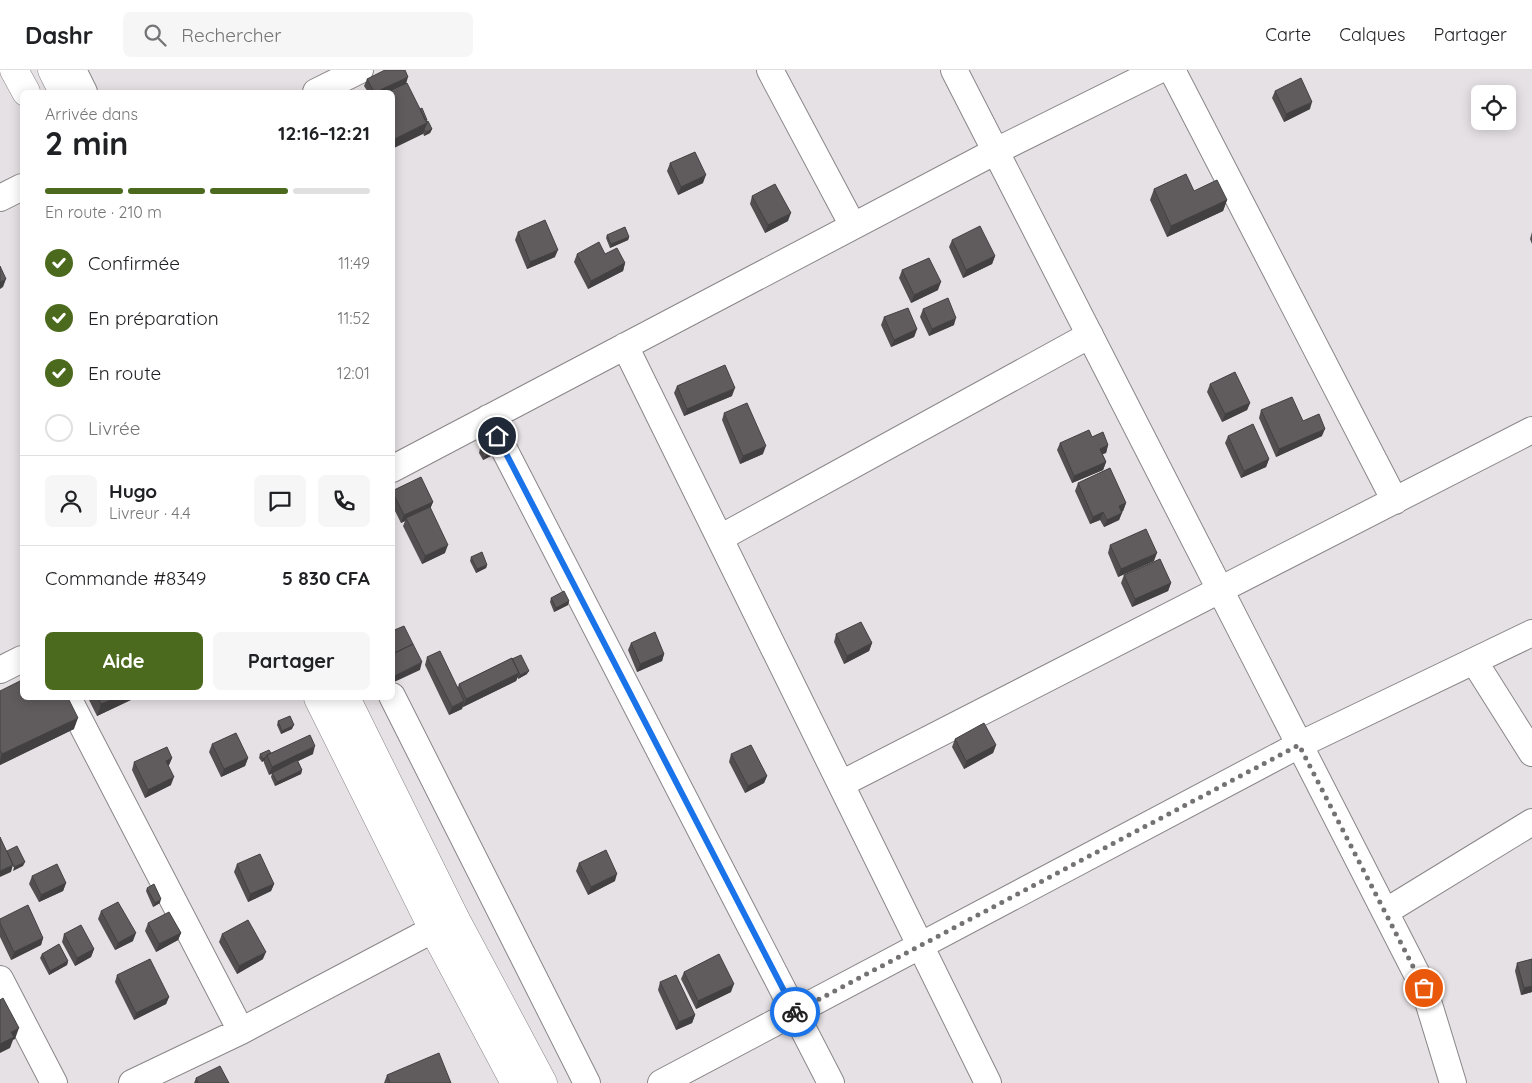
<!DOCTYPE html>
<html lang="fr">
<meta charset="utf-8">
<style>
:root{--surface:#fff;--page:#f6f6f6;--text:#202124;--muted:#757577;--line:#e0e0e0;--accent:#4c6a1e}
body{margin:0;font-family:Quicksand,sans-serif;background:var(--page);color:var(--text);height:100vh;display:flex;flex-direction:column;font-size:19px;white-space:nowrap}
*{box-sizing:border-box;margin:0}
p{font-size:16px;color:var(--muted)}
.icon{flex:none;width:28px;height:28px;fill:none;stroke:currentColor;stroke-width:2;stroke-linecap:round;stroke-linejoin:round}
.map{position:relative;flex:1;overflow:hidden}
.side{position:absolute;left:20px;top:20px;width:375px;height:610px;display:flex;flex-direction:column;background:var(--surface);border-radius:8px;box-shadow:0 2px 12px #0003}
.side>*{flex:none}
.buttons{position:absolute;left:1471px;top:15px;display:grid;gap:10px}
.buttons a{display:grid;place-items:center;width:45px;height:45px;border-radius:8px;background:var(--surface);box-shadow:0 2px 12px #0003;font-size:25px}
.pin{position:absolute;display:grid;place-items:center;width:42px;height:42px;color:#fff;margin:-21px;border:2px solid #fff;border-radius:50%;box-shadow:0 1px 5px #0007}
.courier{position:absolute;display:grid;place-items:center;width:50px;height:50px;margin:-25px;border:4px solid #1a73e8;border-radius:50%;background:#fff;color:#222;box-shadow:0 1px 6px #0007}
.overview em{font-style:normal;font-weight:800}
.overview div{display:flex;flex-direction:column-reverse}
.overview{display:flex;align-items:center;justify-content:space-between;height:85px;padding:0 25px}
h1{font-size:32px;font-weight:800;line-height:38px}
.bar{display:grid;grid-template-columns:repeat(4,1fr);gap:8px 5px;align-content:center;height:60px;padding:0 25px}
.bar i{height:6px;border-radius:4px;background:var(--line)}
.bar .active{background:var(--accent)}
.bar p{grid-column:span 4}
.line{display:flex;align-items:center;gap:12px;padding:0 25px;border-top:1px solid var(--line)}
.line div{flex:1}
.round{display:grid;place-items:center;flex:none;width:52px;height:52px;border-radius:8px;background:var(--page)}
ol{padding:0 25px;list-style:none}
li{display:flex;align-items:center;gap:15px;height:55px}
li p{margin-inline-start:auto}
li .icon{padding:5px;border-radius:50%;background:var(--accent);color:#fff;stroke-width:4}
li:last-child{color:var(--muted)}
li i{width:28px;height:28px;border:2px solid var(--line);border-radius:50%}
.primary-button{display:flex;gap:10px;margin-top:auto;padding:10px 25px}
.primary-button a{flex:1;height:58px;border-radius:8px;background:var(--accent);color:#fff;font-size:20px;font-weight:800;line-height:58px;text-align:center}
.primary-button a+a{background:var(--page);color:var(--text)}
header{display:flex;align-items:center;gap:30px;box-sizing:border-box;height:70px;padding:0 25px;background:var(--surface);border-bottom:1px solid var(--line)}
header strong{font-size:24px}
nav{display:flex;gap:28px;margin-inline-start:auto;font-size:18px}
.search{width:350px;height:45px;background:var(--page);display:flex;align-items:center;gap:12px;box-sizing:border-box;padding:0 18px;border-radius:8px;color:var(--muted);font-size:19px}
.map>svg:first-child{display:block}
</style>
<header>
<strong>Dashr</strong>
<div class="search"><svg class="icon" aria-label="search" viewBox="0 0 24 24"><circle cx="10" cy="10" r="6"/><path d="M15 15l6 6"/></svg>Rechercher</div>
<nav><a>Carte</a><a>Calques</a><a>Partager</a></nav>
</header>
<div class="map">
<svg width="1532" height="1013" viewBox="0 0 1532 1013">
<rect width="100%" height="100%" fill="#e6e1e4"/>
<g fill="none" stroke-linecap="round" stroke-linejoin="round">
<!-- minor casing -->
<g stroke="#8a8688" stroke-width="28">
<path id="minor" d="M73,0L84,22
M770,0L853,156
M954,0L1424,918L1453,1013
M1172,0L1395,431
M316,22L360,0
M0,128L22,117
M625,276L988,1013
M488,348L831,1013
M392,399L996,81L1159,0
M720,468L1090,265
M1474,591L1532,683
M0,600L22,589
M392,626L587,1013
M68,628L241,961
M841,714L1532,360
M1385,842L1532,752
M0,909L54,1013
M132,1013L241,961L453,849
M661,1013L1299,675L1532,563"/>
</g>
<!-- major casing -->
<g stroke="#8a8688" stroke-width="29">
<path id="major" d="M14,0L26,22
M52,0L63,22
M318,628L433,859L515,1013
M346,628L455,848L543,1013"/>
</g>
<!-- minor -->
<use href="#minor" stroke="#fff" stroke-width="26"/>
<!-- major -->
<use href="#major" stroke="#fff" stroke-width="28"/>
</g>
<!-- wall -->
<path fill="#534f51" d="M367,9L406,14L420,39L427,50L426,52L432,59L430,63L424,66L423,63V64L392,22H368L364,16Z
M1275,21L1310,39L1284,52L1272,28Z
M670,93L703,113L678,125L667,101Z
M1154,119L1194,121L1227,130L1223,141L1167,167L1150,130Z
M752,126L788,151L765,163L750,134Z
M518,162L555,187L527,199L515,170Z
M1532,162V174L1530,169Z
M607,165L629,167L628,170L610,178L606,168Z
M952,170L995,186L992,194L963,208L949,177Z
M577,184H605L625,193L623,201L588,219L574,192Z
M902,200L938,220L911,233L899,208Z
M923,239L954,255L929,266L920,247Z
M884,247L917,259L914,267L891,277L881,255Z
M1210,314L1250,333L1247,340L1222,352L1207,322Z
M677,316L732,326L684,346L674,323Z
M1261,340L1303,351L1322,366L1276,387L1259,348Z
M724,343L763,384L740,394L722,350Z
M1228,366L1269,389L1266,397L1241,408L1225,373Z
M1092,367L1108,375L1106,383L1102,384L1106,392L1103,400L1072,413L1057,380L1060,373Z
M480,379L493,382L491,386L483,390L479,383Z
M1078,413L1126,433L1123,441L1122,442L1119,450L1104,457L1100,450L1090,454L1075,421Z
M392,421L433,432L430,439L445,483L422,494L403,456L405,451L401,453L392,435Z
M1110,475L1154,491L1118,507L1108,483Z
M471,487L487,495L486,498L476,503L470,491Z
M1124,505L1171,513L1168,521L1132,537L1121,513Z
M551,528L569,531L568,535L554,542L550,532Z
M836,564L872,573L869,581L844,594L834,572Z
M631,573L664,584L662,591L637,602L628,580Z
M427,587L458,617L459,614L512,588L527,604L518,609V607L516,611L463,637V636L462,639L449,645L425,595Z
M0,621L74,659L0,695Z
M88,628H135L97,646Z
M278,651L292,659L281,664L277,655Z
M955,669L996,675L993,683L964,699L952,677Z
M212,674L248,688L245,696L221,707L209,682Z
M271,683L313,684L298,691L302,700L301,704L275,716L271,707L272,703L269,705L264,693V691L262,692L259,688L260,684Z
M731,684L767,706L764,713L745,723L729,692Z
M172,688L169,695L168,696L171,715L145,728L132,700L134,692Z
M579,793L615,811L588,825L576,801Z
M237,794L274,814L271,821L248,832L234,802Z
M32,806L66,813L63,821L39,832L29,814Z
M147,818L160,833L153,837L146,821Z
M101,841L133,871L115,880L98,849Z
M0,849L43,868L41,875L11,890L0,867Z
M148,853L181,863L178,870L156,882L145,861Z
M64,864L94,879L91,887L75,896L62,872Z
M222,864L263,889L237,904L219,872Z
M42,884L68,891L67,895L49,905L40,888Z
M1517,893L1532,922L1521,925L1515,901Z
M684,902L731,922L696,939L681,909Z
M117,905L169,927L166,934L134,950L115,912Z
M660,912L695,945L692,953L676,960L658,920Z
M387,1005L451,1013H384Z
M196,1008L229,1013H194Z"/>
<!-- shaded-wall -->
<path fill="#434042" d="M408,7L406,14L389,22H376Z
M1312,32L1310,39L1284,52L1286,44Z
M427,53L423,64L392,79V70Z
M432,59L430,63L424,66L426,62Z
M706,105L703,113L678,125L681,117Z
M1227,130L1223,141L1167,167L1171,156Z
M791,143L788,151L765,163L768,155Z
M629,167L628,170L610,178L611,174Z
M558,180L555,187L527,199L530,192Z
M995,186L992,194L963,208L966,200Z
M625,193L623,201L588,219L591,211Z
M6,209L3,217L0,219V212Z
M941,212L938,220L911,233L914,225Z
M956,248L954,255L929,266L932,259Z
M917,259L914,267L891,277L894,270Z
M735,318L732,326L684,346L687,339Z
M1250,333L1247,340L1222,352L1225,344Z
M1325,359L1322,366L1276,387L1279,379Z
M1108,375L1106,383L1097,386L1100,379Z
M766,376L763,384L740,394L743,386Z
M493,382L491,386L483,390L484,387Z
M1269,389L1266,397L1241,408L1244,401Z
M1106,392L1103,400L1072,413L1074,406Z
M433,432L430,439L406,448L405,451L401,453L404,445Z
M1126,433L1123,441L1116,444L1119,436Z
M1103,442L1100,450L1090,454L1093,447Z
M1122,443L1119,450L1104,457L1107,450Z
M448,475L445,483L422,494L425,486Z
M1157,483L1154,491L1118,507L1121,499Z
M487,495L486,498L476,503L477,499Z
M1171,513L1168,521L1132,537L1135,529Z
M569,531L568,535L554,542L556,538Z
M872,573L869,581L844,594L847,586Z
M664,584L662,591L637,602L640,594Z
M422,592L420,600L392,613L394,606Z
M529,601L527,604L518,609L520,605Z
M519,603L516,611L463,637L466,629Z
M116,628H135L97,646L101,634Z
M464,631L462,639L449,645L452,637Z
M78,648L74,659L0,695V691L2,684Z
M294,655L292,659L281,664L282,661Z
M996,675L993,683L964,699L966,691Z
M315,676L313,684L269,705L272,697Z
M266,687L264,691L262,692L263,689Z
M172,688L169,695L163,698L166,691Z
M248,688L245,696L221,707L224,699Z
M302,700L301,704L275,716L277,712Z
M767,706L764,713L745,723L748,716Z
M174,707L171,715L145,728L148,720Z
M25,792L23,796L13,801L14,797Z
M13,795L11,802L0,807V801Z
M617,804L615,811L588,825L591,817Z
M66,813L63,821L39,832L41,825Z
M274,814L271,821L248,832L250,824Z
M161,829L160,833L153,837L155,833Z
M136,863L133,871L115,880L118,873Z
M181,863L178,870L156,882L159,874Z
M43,868L41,875L11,890L14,882Z
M94,879L91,887L75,896L77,888Z
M266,882L263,889L237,904L239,896Z
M68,891L67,895L49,905L50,901Z
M734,914L731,922L696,939L698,931Z
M1532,916V922L1521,925L1524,918Z
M169,927L166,934L134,950L136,943Z
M695,945L692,953L676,960L679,952Z
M19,958L15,969L13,970L10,978L0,983V974L11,962Z"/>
<!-- building -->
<path fill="#605c5e" stroke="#434042" d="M385,0H405L408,7L376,22H374L367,9Z
M1301,8L1312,32L1286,44L1275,21Z
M407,13L427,53L392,70V22H387Z
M422,38L427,50H425L420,39Z
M428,51L432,59L426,62L424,59L427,53L426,52Z
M695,82L706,105L681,117L670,93Z
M1186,104L1194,121L1217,110L1227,130L1171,156L1154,119Z
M775,114L791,143L768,155L752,126Z
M545,150L558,180L530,192L518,162Z
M980,156L995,186L966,200L952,170Z
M625,157L629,167L611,174L607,165Z
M599,172L605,184L617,178L625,193L591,211L577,184Z
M929,188L941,212L914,225L902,200Z
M0,196L6,209L0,212Z
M948,228L956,248L932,259L923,239Z
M908,238L917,259L894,270L884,247Z
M725,295L735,318L687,339L677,316Z
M1235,302L1250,333L1225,344L1210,314Z
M1292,327L1303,351L1319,344L1325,359L1279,379L1261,340Z
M747,333L766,376L743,386L724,343Z
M1253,354L1269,389L1244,401L1228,366Z
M1089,360L1092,367L1103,362L1108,375L1100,379L1106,392L1074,406L1060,373Z
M489,375L493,382L484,387L480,379Z
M1110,398L1126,433L1119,436L1122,443L1107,450L1103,442L1093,447L1078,413Z
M421,407L433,432L404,445L392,421Z
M430,437L448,475L425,486L406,448Z
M1146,459L1157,483L1121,499L1110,475Z
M482,482L487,495L477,499L471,487Z
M1160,489L1171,513L1135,529L1124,505Z
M564,521L569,531L556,538L551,528Z
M861,552L872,573L847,586L836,564Z
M404,556L413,574L395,583L392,579V561Z
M655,562L664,584L640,594L631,573Z
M413,574L422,592L394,606L392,604V584Z
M440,581L464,631L452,637L427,587Z
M521,585L529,601L520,605L512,589Z
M512,588L519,603L466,629L459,614Z
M22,610V628H68L78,648L2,684L0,680V621Z
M98,628H116L101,634Z
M290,646L294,655L282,661L278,651Z
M984,653L996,675L966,691L955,669Z
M236,663L248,688L224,699L212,674Z
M310,665L315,676L272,697L267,685Z
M751,675L767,706L748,716L731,684Z
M167,677L172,688L166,691L174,707L148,720L134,692Z
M269,680L271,683L267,685L266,687L263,689L260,684Z
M297,690L302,700L277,712L272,703Z
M0,767L13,795L0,801Z
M17,776L25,792L14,797L7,781Z
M606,780L617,804L591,817L579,793Z
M260,784L274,814L250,824L237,794Z
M57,794L66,813L41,825L32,806Z
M154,814L161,829L155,833L147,818Z
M118,832L136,863L118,873L101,841Z
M28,835L43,868L14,882L0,853V849Z
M169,842L181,863L159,874L148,853Z
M248,850L266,882L239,896L222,864Z
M81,855L94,879L77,888L64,864Z
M59,874L68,891L50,901L42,884Z
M719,884L734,914L698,931L684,902Z
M150,889L169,927L136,943L117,905Z
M1532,889V916L1524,918L1517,893Z
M676,905L695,945L679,952L660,912Z
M3,928L19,958L11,962L14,967L0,974V930Z
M439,983L451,1013H390L387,1005Z
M220,996L229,1013H198L196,1008Z"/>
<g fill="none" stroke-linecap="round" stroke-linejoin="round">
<!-- done -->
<path stroke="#757274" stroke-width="5" stroke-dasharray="0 9" d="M795,942L1299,675L1424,918"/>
<!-- route -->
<path stroke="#1a73e8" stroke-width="6" d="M497,366L795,942"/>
</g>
</svg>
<div class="buttons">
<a><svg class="icon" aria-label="locate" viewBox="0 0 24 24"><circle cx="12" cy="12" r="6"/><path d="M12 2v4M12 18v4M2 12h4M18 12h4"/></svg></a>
</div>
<div class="pin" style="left:1424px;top:918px;background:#ea580c"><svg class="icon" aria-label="bag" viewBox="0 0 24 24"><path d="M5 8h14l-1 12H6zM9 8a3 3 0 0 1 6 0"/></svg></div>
<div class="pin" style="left:497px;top:366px;background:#1f2937"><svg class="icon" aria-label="home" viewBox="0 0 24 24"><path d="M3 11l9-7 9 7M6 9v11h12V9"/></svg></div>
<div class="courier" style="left:795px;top:942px"><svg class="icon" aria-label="bike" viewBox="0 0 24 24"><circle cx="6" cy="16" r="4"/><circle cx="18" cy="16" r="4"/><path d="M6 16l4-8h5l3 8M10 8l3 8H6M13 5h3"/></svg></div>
<section class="side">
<div class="overview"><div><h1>2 min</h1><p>Arrivée dans</p></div><em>12:16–12:21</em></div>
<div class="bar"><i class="active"></i><i class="active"></i><i class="active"></i><i></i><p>En route · 210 m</p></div>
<ol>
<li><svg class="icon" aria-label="check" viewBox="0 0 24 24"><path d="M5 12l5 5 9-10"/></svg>Confirmée<p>11:49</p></li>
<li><svg class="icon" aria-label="check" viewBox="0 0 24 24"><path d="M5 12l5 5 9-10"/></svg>En préparation<p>11:52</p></li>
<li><svg class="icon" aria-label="check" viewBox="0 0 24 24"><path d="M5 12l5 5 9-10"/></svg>En route<p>12:01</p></li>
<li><i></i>Livrée</li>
</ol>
<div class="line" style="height:90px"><a class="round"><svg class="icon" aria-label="person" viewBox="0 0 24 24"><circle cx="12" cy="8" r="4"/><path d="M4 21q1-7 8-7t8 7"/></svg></a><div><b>Hugo</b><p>Livreur · 4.4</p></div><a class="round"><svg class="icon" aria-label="chat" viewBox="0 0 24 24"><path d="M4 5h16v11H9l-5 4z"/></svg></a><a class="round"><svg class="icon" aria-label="phone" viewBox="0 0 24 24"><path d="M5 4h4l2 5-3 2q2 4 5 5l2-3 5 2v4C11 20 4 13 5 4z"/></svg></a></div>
<div class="line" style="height:65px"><div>Commande #8349</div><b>5 830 CFA</b></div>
<div class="primary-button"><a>Aide</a><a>Partager</a></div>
</section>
</div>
